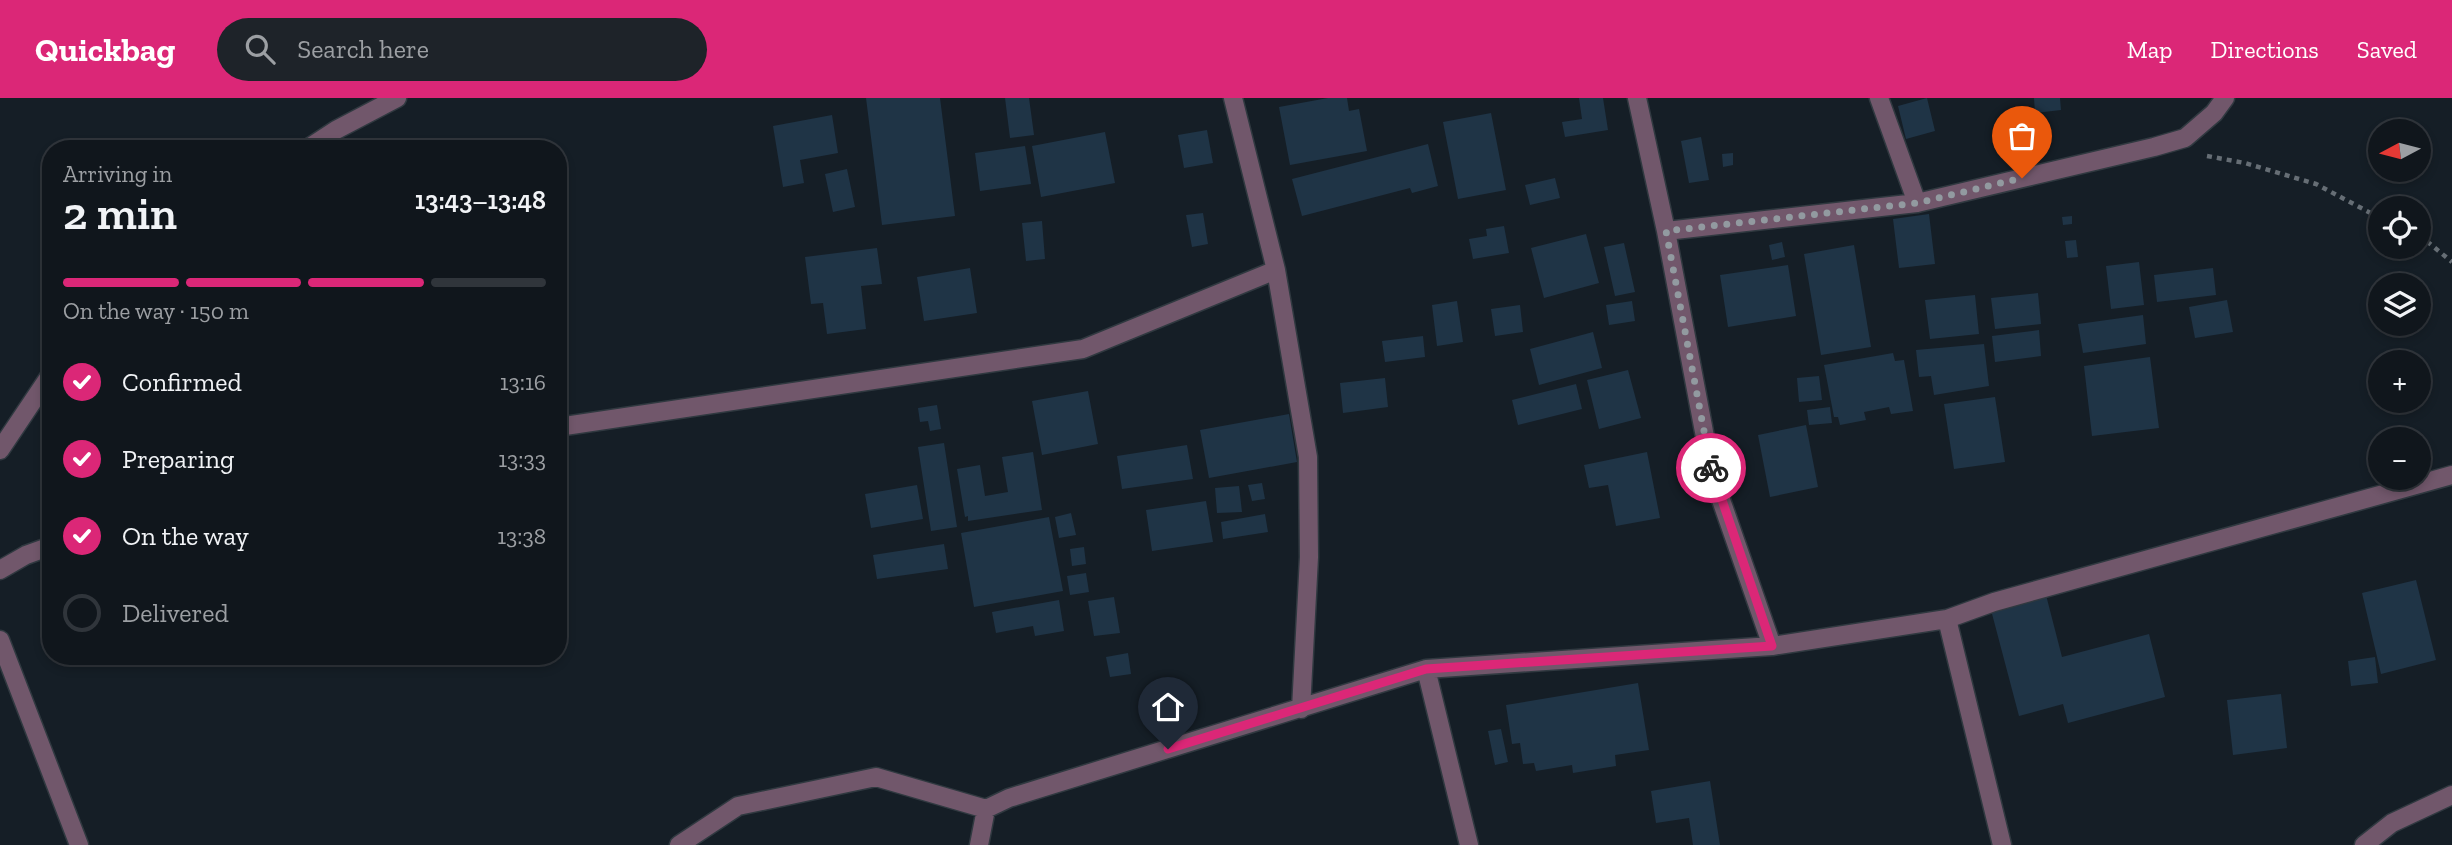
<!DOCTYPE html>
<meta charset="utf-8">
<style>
:root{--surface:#10161c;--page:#1e2329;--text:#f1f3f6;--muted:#9c9fa3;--line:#30353b;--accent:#db2777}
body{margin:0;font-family:"Zilla Slab",serif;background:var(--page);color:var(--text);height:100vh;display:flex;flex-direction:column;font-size:26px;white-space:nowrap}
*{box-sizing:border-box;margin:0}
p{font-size:23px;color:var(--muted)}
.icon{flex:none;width:38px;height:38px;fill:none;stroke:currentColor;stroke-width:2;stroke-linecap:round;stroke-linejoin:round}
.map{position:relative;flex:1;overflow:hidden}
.sheet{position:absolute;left:42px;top:42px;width:525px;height:525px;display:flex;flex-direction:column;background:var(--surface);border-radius:28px;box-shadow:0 4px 10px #0003,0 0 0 2px var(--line)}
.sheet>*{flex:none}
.needle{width:46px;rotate:263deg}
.buttons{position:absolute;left:2368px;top:21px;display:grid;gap:14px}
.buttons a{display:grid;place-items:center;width:63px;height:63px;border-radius:50%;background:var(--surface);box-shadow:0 4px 10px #0003,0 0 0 2px var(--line);font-size:35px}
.pin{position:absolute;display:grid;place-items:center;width:60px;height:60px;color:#fff;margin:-72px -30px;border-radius:50% 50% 50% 0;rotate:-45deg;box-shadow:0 0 7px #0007}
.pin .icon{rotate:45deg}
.courier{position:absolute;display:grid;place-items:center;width:70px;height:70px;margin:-35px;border:5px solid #db2777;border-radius:50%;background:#fff;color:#222;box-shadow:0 2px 9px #0007}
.summary em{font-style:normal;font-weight:600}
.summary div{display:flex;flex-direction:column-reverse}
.summary{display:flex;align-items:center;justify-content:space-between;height:119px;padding:0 21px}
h1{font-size:46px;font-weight:600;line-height:52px}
.bar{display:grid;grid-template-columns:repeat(4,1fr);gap:10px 7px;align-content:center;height:84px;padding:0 21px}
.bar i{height:9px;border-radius:5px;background:var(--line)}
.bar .current{background:var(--accent)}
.bar p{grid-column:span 4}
ol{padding:0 21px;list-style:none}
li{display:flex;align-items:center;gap:21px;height:77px}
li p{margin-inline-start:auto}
li .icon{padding:7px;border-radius:50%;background:var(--accent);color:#fff;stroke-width:4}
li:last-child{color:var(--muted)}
li i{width:38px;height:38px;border:4px solid var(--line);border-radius:50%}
header{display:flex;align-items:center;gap:42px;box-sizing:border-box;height:98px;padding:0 35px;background:var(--accent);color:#fff}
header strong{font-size:33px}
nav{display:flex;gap:38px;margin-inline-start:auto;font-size:24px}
.search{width:490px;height:63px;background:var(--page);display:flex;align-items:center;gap:18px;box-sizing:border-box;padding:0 24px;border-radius:38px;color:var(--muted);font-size:26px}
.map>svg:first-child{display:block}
</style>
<header>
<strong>Quickbag</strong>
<div class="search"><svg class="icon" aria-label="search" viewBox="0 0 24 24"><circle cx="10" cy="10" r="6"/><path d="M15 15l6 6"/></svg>Search here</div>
<nav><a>Map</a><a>Directions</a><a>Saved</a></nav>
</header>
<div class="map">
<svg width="2452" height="747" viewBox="0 0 2452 747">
<rect width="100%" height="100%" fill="#151e26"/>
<!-- building -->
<path fill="#1f3446" d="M866,0H940L955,118L882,127Z
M1005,0H1029L1034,37L1010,40Z
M1328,0H1347L1349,13L1359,11L1367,53L1290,67L1279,9Z
M1579,0H1603L1608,32L1565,39L1562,24L1582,21Z
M1927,0L1935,33L1906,41L1898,8Z
M2034,0H2060L2061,12L2035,15Z
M1491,15L1506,92L1458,101L1443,24Z
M832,17L838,55L800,62L804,85L783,89L773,28Z
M1207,32L1213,65L1184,70L1178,37Z
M1105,34L1115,85L1041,99L1032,48Z
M1701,39L1709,82L1689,85L1681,43Z
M1428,46L1438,88L1412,95L1410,90L1302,118L1292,81Z
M1025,48L1031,86L980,93L975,55Z
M1733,55V67L1723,69L1722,56Z
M847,71L855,109L833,114L825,76Z
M1555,80L1560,100L1530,107L1525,87Z
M1203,115L1208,146L1192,149L1186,117Z
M1929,116L1935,166L1899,170L1893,121Z
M2072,118V126L2063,127L2062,119Z
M1042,123L1045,161L1026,163L1022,125Z
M1504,128L1509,155L1473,161L1469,141L1487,138L1486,131Z
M1586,136L1599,185L1544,200L1531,150Z
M2076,142L2078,159L2067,160L2065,143Z
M1782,144L1785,159L1772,162L1769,147Z
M1624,145L1635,194L1615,198L1604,149Z
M1854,147L1871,249L1821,257L1804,156Z
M877,150L882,186L861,188L866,231L827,236L823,205L811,206L805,159Z
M2139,164L2144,207L2111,211L2106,168Z
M1788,167L1796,218L1728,229L1720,177Z
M970,170L977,215L924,223L917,179Z
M2213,170L2216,197L2157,204L2154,177Z
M2038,195L2041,226L1995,231L1991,200Z
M1975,197L1979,236L1930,241L1925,202Z
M2227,202L2233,234L2195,240L2189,209Z
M1457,203L1463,244L1437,248L1432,207Z
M1632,203L1635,223L1609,227L1606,207Z
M1520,207L1523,234L1495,238L1491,211Z
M2143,217L2146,246L2083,255L2078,226Z
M2039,232L2041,258L1995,264L1992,238Z
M1593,234L1602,270L1539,287L1530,251Z
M1423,238L1425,259L1385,264L1382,243Z
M1984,246L1989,288L1934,297L1931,278L1919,279L1916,252Z
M1893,255L1895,263L1904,262L1913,313L1891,316L1889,309L1864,314L1866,322L1840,327L1838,319H1834L1824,267Z
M2150,259L2159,330L2092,338L2084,268Z
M1628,272L1641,320L1599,331L1587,282Z
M1819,278L1822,302L1799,304L1797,280Z
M1385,280L1388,309L1343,315L1340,285Z
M1576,286L1582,311L1518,327L1512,302Z
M1088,293L1098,346L1042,357L1032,303Z
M1995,299L2005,364L1954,371L1944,306Z
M937,307L941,331L930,333L928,323L920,324L918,310Z
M1830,309L1832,325L1809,327L1807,312Z
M1289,316L1297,364L1209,380L1200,332Z
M1806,327L1818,389L1770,399L1758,337Z
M944,345L957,429L931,433L918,349Z
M1187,347L1193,381L1122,391L1117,358Z
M1033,354L1042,412L968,423V418L965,419L957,371L980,367L985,398L1008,394L1002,359Z
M1647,354L1660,420L1616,428L1608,387L1589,390L1584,367Z
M1262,385L1265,401L1252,403L1248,387Z
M917,387L923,421L871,430L865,396Z
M1239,388L1242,414L1217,415L1215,390Z
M1206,403L1213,444L1152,453L1146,412Z
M1071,415L1076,437L1059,440L1055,419Z
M1265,416L1268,434L1223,441L1221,424Z
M1049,419L1063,493L974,509L961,435Z
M944,446L948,471L877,481L873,457Z
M1084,449L1086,466L1072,468L1070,451Z
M1086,475L1089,494L1070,497L1067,478Z
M2416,482L2436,562L2381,576L2362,495Z
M2046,497L2062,559L2149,536L2165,599L2068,625L2063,606L2019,618L1991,512Z
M1114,499L1120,535L1094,538L1088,503Z
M1059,502L1064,533L1035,538L1033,528L996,535L992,514Z
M1128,555L1131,576L1110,579L1106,559Z
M2375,559L2378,585L2351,588L2348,563Z
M1638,585L1649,652L1615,657L1616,668L1573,675L1572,667L1536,673L1534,665L1523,666L1520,645L1512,646L1506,607Z
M2281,596L2287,650L2233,657L2227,602Z
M1501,631L1508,664L1495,667L1488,633Z
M1710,683L1720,747H1693L1689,720L1656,725L1651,693Z"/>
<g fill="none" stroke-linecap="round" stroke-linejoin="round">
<!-- minor casing -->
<g stroke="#303940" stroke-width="21">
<path id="minor" d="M1233,0L1276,172L1308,359L1309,459L1301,611
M1637,0L1666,133L1712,376L1772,548
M1879,0L1917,105
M307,51L336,32L397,0
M1666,133L1917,105L2154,49L2185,40L2214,15L2225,0
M558,329L1083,251L1276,172
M0,352L51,276
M0,472L26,457L51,448
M1947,521L2002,747
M0,542L79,747
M1426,571L1469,747
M679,747L738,708L876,679L986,711
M979,747L986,711L1009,700L1426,571L1772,548L1947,521L1994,504L2452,377
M2364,747L2392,725L2452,697"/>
</g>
<!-- path -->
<path stroke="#666e75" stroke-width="4.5" stroke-dasharray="5 5" stroke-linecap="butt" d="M2207,58L2245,65L2316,86L2380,120
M2418,139L2429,145L2452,164"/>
<!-- minor -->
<use href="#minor" stroke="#71576b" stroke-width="18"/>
</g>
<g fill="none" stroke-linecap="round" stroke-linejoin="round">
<!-- done -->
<path stroke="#929aa0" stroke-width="7" stroke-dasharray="0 12.6" d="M1711,370L1666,133L1917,105L2022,80"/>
<!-- route -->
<path stroke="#db2777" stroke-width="9" d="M1168,651L1426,571L1772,548L1711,370"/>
</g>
</svg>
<div class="buttons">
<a><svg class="needle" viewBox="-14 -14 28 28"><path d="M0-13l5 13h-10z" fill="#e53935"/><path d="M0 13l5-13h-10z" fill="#9c9fa3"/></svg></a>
<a><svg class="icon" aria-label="locate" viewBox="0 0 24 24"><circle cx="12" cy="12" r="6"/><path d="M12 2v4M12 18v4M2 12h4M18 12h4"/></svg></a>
<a><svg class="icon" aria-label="layers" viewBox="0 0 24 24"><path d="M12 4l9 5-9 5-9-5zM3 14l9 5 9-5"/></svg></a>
<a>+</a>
<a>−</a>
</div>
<div class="pin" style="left:2022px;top:80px;background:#ea580c"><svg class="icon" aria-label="bag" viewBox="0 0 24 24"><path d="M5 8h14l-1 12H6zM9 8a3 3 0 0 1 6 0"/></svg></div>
<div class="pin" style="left:1168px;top:651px;background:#1f2937"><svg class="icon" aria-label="home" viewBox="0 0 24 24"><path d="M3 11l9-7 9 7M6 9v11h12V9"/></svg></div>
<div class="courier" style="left:1711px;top:370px"><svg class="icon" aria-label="bike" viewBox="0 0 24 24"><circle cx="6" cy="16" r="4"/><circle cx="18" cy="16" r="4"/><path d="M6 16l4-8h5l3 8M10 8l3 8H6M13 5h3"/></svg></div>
<section class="sheet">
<div class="summary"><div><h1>2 min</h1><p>Arriving in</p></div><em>13:43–13:48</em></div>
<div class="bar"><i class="current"></i><i class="current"></i><i class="current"></i><i></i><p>On the way · 150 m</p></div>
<ol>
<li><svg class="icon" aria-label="check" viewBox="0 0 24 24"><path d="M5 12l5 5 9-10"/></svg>Confirmed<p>13:16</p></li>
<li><svg class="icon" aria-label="check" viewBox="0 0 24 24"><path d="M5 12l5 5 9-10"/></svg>Preparing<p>13:33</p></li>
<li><svg class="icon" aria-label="check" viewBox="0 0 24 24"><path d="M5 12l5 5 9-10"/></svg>On the way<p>13:38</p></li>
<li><i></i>Delivered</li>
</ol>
</section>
</div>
